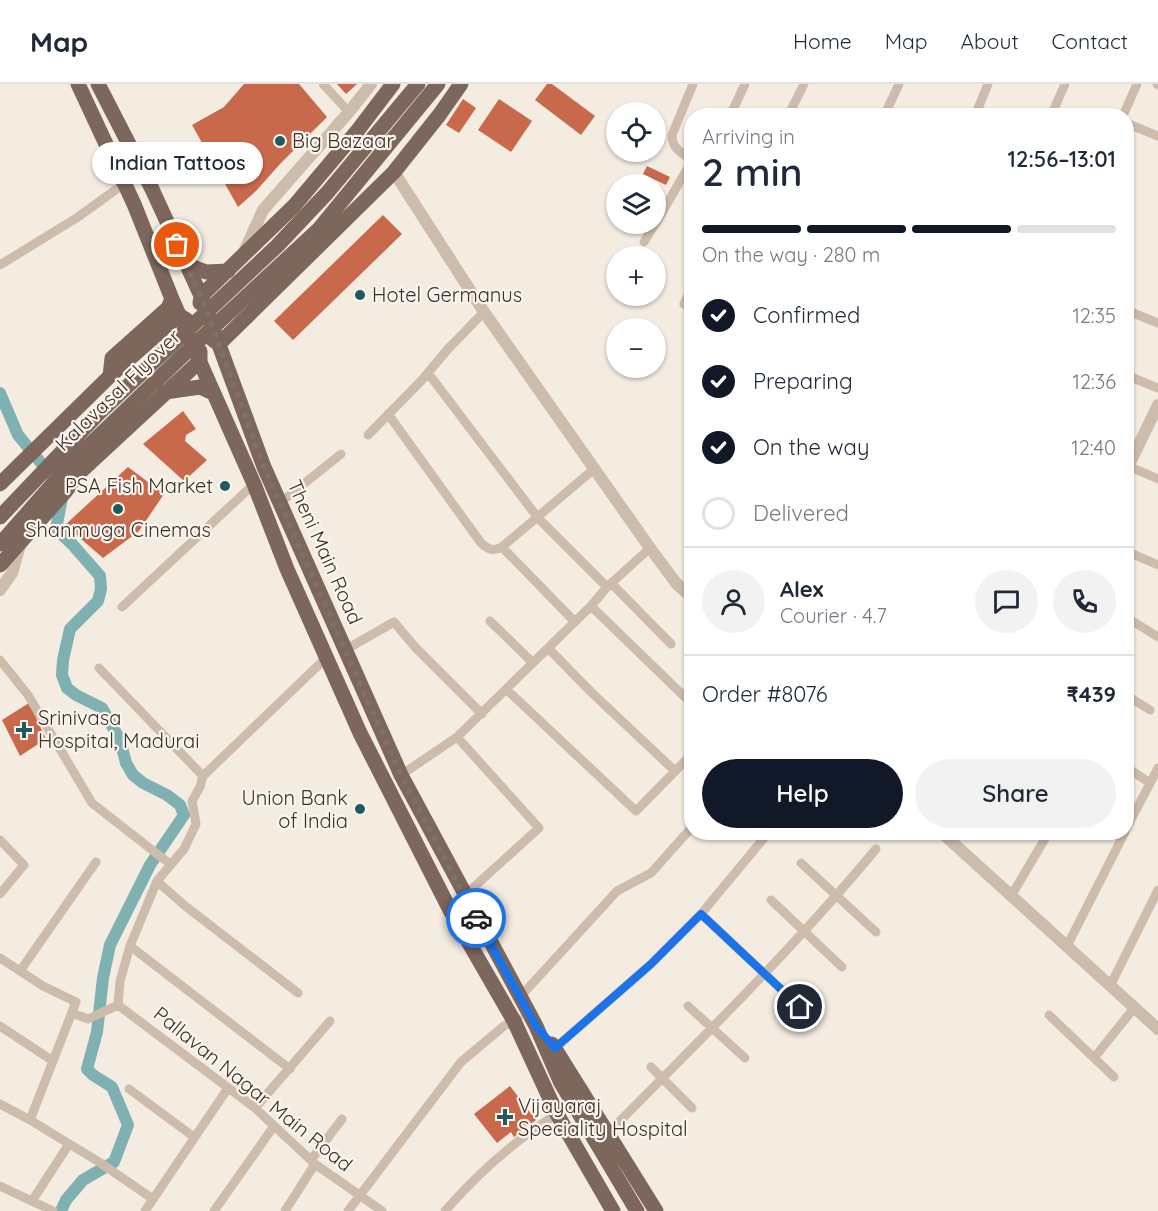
<!DOCTYPE html>
<meta charset="utf-8">
<style>
:root{--surface:#fff;--page:#f2f2f3;--text:#1f2937;--muted:#747a83;--line:#e0e1e3;--accent:#111827}
body{margin:0;font-family:Quicksand,sans-serif;background:var(--page);color:var(--text);height:100vh;display:flex;flex-direction:column;font-size:22px;white-space:nowrap}
*{box-sizing:border-box;margin:0}
p{font-size:20px;color:var(--muted)}
.icon{flex:none;width:33px;height:33px;fill:none;stroke:currentColor;stroke-width:2;stroke-linecap:round;stroke-linejoin:round}
.map{position:relative;flex:1;overflow:hidden}
.sheet{position:absolute;left:684px;top:24px;width:450px;height:732px;display:flex;flex-direction:column;background:var(--surface);border-radius:24px;box-shadow:0 2px 4px #0004}
.sheet>*{flex:none}
.tools{position:absolute;left:606px;top:18px;display:grid;gap:12px}
.tools a{display:grid;place-items:center;width:60px;height:60px;border-radius:50%;background:var(--surface);box-shadow:0 2px 4px #0004;font-size:30px}
.pin{position:absolute;display:grid;place-items:center;width:51px;height:51px;color:#fff;margin:-26px;border:3px solid #fff;border-radius:50%;box-shadow:0 2px 6px #0007}
.courier{position:absolute;display:grid;place-items:center;width:60px;height:60px;margin:-30px;border:4px solid #1a73e8;border-radius:50%;background:#fff;color:#222;box-shadow:0 2px 8px #0007}
.bubble{position:absolute;height:42px;border-radius:21px;background:var(--surface);box-shadow:0 2px 4px #0004;font-size:20px;font-weight:600;line-height:42px;text-align:center}
.overview em{font-style:normal;font-weight:600}
.overview div{display:flex;flex-direction:column-reverse}
.overview{display:flex;align-items:center;justify-content:space-between;height:102px;padding:0 18px}
h1{font-size:39px;font-weight:600;line-height:45px}
.bar{display:grid;grid-template-columns:repeat(4,1fr);gap:9px 6px;align-content:center;height:72px;padding:0 18px}
.bar i{height:8px;border-radius:4px;background:var(--line)}
.bar .active{background:var(--accent)}
.bar p{grid-column:span 4}
.line{display:flex;align-items:center;gap:15px;padding:0 18px;border-top:2px solid var(--line)}
.line div{flex:1}
.round{display:grid;place-items:center;flex:none;width:63px;height:63px;border-radius:32px;background:var(--page)}
ol{padding:0 18px;list-style:none}
li{display:flex;align-items:center;gap:18px;height:66px}
li p{margin-inline-start:auto}
li .icon{padding:6px;border-radius:50%;background:var(--accent);color:#fff;stroke-width:4}
li:last-child{color:var(--muted)}
li i{width:33px;height:33px;border:3px solid var(--line);border-radius:50%}
.action{display:flex;gap:12px;margin-top:auto;padding:12px 18px}
.action a{flex:1;height:69px;border-radius:36px;background:var(--accent);color:#fff;font-size:24px;font-weight:600;line-height:69px;text-align:center}
.action a+a{background:var(--page);color:var(--text)}
header{display:flex;align-items:center;gap:36px;box-sizing:border-box;height:84px;padding:0 30px;background:var(--surface);border-bottom:2px solid var(--line)}
header strong{font-size:28px}
nav{display:flex;gap:33px;margin-inline-start:auto;font-size:21px}
.map>svg:first-child{display:block}
</style>
<header>
<strong>Map</strong>
<nav><a>Home</a><a>Map</a><a>About</a><a>Contact</a></nav>
</header>
<div class="map">
<svg width="1158" height="1127" viewBox="0 0 1158 1127">
<rect width="100%" height="100%" fill="#f4ebe1"/>
<g fill="none" stroke-linecap="round" stroke-linejoin="round">
<!-- canal -->
<path stroke="#7fb0b2" stroke-width="12" d="M0,309L18,351L51,391
M61,1127L66,1116L83,1096L114,1078L128,1041L112,1003L93,991L87,985L97,948L103,894L110,861L150,781L184,731L180,721L167,711L143,699L133,691L126,679L120,656L102,624L76,611L67,604L62,591L63,576L70,545L98,517L101,505L100,492L72,460L56,445L62,414"/>
</g>
<!-- building -->
<path fill="#c8694b" d="M244,0H299L327,33L280,80L256,107L238,123L192,41L224,23Z
M337,0H357L346,10Z
M547,0H552L595,32L581,51L535,16Z
M463,15L476,24L459,49L446,41Z
M499,15L532,37L511,68L478,46Z
M647,82L670,93L666,101L643,90Z
M383,131L402,150L293,256L274,237Z
M183,327L196,345L186,351L185,357L207,376L184,397L143,360Z
M128,383L164,410L139,447L103,474L65,441Z
M29,619L46,655L20,672L2,636Z
M510,1002L536,1036L514,1053L511,1048L497,1059L474,1030Z"/>
<g fill="none" stroke-linecap="round" stroke-linejoin="round">
<!-- minor -->
<path stroke="#cdbbac" stroke-width="9" d="M323,0L349,28
M1157,0L1158,1
M730,32L745,0
M788,32L804,0
M884,32L899,0
M975,32L988,0
M1051,32L1065,0
M1123,32L1137,0
M1126,39L1158,52
M656,139L690,80V75C680,68 672,64 672,51L693,0
M644,158L655,140
M0,181L78,133L125,99
M692,203L684,220L692,223
M1126,226L1158,239
M428,289L538,434L607,503
M1126,291L1158,304
M388,330L481,459C488,465 493,468 502,463L594,385
M368,351L421,297L448,265L484,228
M1126,381L1158,395
M281,418L341,370
M502,463L575,538
M1126,467L1158,481
M611,499L671,560
M591,522L692,620
M122,523L254,400
M1126,533L1158,553
M490,537L533,579
M548,564L591,608L675,687
M345,566L394,538L415,563L482,630
M327,573L203,692L200,703L192,717L196,740L184,765L157,797L130,862L120,897L118,921L255,1024L315,1080L382,1127
M0,576L28,611L92,719L170,780
M99,584L203,692
M507,606L636,727L692,670
M1126,611L1150,626
M457,653L539,744L464,812
M1126,683L1150,699
M401,691L457,653L591,522L607,503L650,464
M1126,745L1158,684
M769,748L701,830L800,923
M0,756L24,781L0,810
M801,779L876,848
M157,797L184,821L298,909
M1011,812L1049,748
M771,816L842,883
M130,862L290,985
M1067,862L1125,748
M0,874L43,902L76,918L30,1036L99,1078L153,1115
M20,887L96,778
M1110,902L1158,806
M520,913L617,807L651,789L692,743
M688,922L745,974
M72,929L88,935L118,921
M1049,931L1114,993
M0,942L53,977
M555,964L651,880L701,830
M1094,974L1134,924
M651,983L692,1024
M129,1005L194,1053
M0,1020L30,1036
M255,1024L330,937
M607,1050C699,957 792,866 876,765
M311,1076L342,1035
M0,1102L53,1127
M32,1117L69,1060
M145,1127L228,1004
M214,1127L274,1042
M285,1127L315,1080
M348,1127L461,978L504,942L518,935
M445,1127C478,1089 514,1057 557,1030"/>
<!-- tertiary -->
<path stroke="#cdbbac" stroke-width="12" d="M394,88L484,228L650,464L676,499L692,514
M244,168L263,126L349,28L371,0
M1126,387L1158,321
M0,506L12,489L20,461
M941,748L1158,945"/>
<!-- primary -->
<path stroke="#7d675c" stroke-width="15" d="M78,0L134,120L172,215L254,400L287,485L360,649L450,826L514,937L557,1030L613,1127
M98,0L152,105L201,212L264,383L401,691L536,942L561,999L637,1127
M185,180L206,188L228,187
M200,219L201,212L294,122L358,46L393,0
M213,256L219,260L394,88L440,30L461,0
M110,292L112,274L168,224L172,215
M165,308L200,303L213,309
M0,400L110,292L179,231L187,236
M0,481L65,408L78,390L200,277V267
M552,960L656,1127"/>
<!-- primary-bridge -->
<path stroke="#7d675c" stroke-width="15" d="M0,433L99,329L277,162L327,109L418,0
M0,460L73,377L181,273L319,145L438,0"/>
</g>
<g fill="none" stroke-linecap="round" stroke-linejoin="round">
<!-- done -->
<path stroke="#7c716b" stroke-width="6" stroke-dasharray="0 10.8" d="M177,161L201,212L264,383L345,566L401,691L476,834"/>
<!-- route -->
<path stroke="#1a73e8" stroke-width="8" d="M476,834L536,942L555,964L651,880L701,830L800,923"/>
</g>
<!-- markers -->
<g fill="#1f5a5e" stroke="#fbf5ee" stroke-width="2">
<circle cx="280" cy="57" r="6"/>
<circle cx="360" cy="211" r="6"/>
<circle cx="225" cy="402" r="6"/>
<circle cx="118" cy="425" r="6"/>
<path d="M21 637h6v6h6v6h-6v6h-6v-6h-6v-6h6z"/>
<circle cx="360" cy="725" r="6"/>
<path d="M502 1024h6v6h6v6h-6v6h-6v-6h-6v-6h6z"/>
</g>
<g text-anchor="middle" stroke-width="4.5" stroke-linejoin="round" paint-order="stroke">
<!-- poi labels -->
<g font-size="20" fill="#3b302b" stroke="#fbf5ee" text-anchor="start">
<text x="292" y="64">Big Bazaar</text>
<text x="372" y="218">Hotel Germanus</text>
<text x="213" y="409" text-anchor="end">PSA Fish Market</text>
<text x="118" y="453" text-anchor="middle">Shanmuga Cinemas</text>
<text x="38" y="641">Srinivasa<tspan x="38" dy="23">Hospital, Madurai</tspan></text>
<text x="348" y="721" text-anchor="end">Union Bank<tspan x="348" dy="23">of India</tspan></text>
<text x="518" y="1029">Vijayaraj<tspan x="518" dy="23">Speciality Hospital</tspan></text>
</g>
<!-- street labels -->
<g font-size="20" fill="#3b302b" stroke="#fbf5ee">
<text transform="translate(118 306) rotate(-44)" y="7">Kalavasal Flyover</text>
<text transform="translate(325 468) rotate(66)" y="7">Theni Main Road</text>
<text transform="translate(253 1005) rotate(39)" y="7">Pallavan Nagar Main Road</text>
</g>
</g>
</svg>
<div class="tools">
<a><svg class="icon" aria-label="locate" viewBox="0 0 24 24"><circle cx="12" cy="12" r="6"/><path d="M12 2v4M12 18v4M2 12h4M18 12h4"/></svg></a>
<a><svg class="icon" aria-label="layers" viewBox="0 0 24 24"><path d="M12 4l9 5-9 5-9-5zM3 14l9 5 9-5"/></svg></a>
<a>+</a>
<a>−</a>
</div>
<div class="pin" style="left:177px;top:161px;background:#ea580c"><svg class="icon" aria-label="bag" viewBox="0 0 24 24"><path d="M5 8h14l-1 12H6zM9 8a3 3 0 0 1 6 0"/></svg></div>
<div class="pin" style="left:800px;top:923px;background:#1f2937"><svg class="icon" aria-label="home" viewBox="0 0 24 24"><path d="M3 11l9-7 9 7M6 9v11h12V9"/></svg></div>
<div class="courier" style="left:476px;top:834px"><svg class="icon" aria-label="car" viewBox="0 0 24 24"><path d="M5 17H2v-5l4-1 3-4h7l3 4 3 1v5h-3M9 17h6M6 11h13"/><circle cx="7" cy="17" r="2"/><circle cx="17" cy="17" r="2"/></svg></div>
<div class="bubble" style="left:92px;top:58px;width:171px">Indian Tattoos</div>
<section class="sheet">
<div class="overview"><div><h1>2 min</h1><p>Arriving in</p></div><em>12:56–13:01</em></div>
<div class="bar"><i class="active"></i><i class="active"></i><i class="active"></i><i></i><p>On the way · 280 m</p></div>
<ol>
<li><svg class="icon" aria-label="check" viewBox="0 0 24 24"><path d="M5 12l5 5 9-10"/></svg>Confirmed<p>12:35</p></li>
<li><svg class="icon" aria-label="check" viewBox="0 0 24 24"><path d="M5 12l5 5 9-10"/></svg>Preparing<p>12:36</p></li>
<li><svg class="icon" aria-label="check" viewBox="0 0 24 24"><path d="M5 12l5 5 9-10"/></svg>On the way<p>12:40</p></li>
<li><i></i>Delivered</li>
</ol>
<div class="line" style="height:108px"><a class="round"><svg class="icon" aria-label="person" viewBox="0 0 24 24"><circle cx="12" cy="8" r="4"/><path d="M4 21q1-7 8-7t8 7"/></svg></a><div><b>Alex</b><p>Courier · 4.7</p></div><a class="round"><svg class="icon" aria-label="chat" viewBox="0 0 24 24"><path d="M4 5h16v11H9l-5 4z"/></svg></a><a class="round"><svg class="icon" aria-label="phone" viewBox="0 0 24 24"><path d="M5 4h4l2 5-3 2q2 4 5 5l2-3 5 2v4C11 20 4 13 5 4z"/></svg></a></div>
<div class="line" style="height:78px"><div>Order #8076</div><b>₹439</b></div>
<div class="action"><a>Help</a><a>Share</a></div>
</section>
</div>
